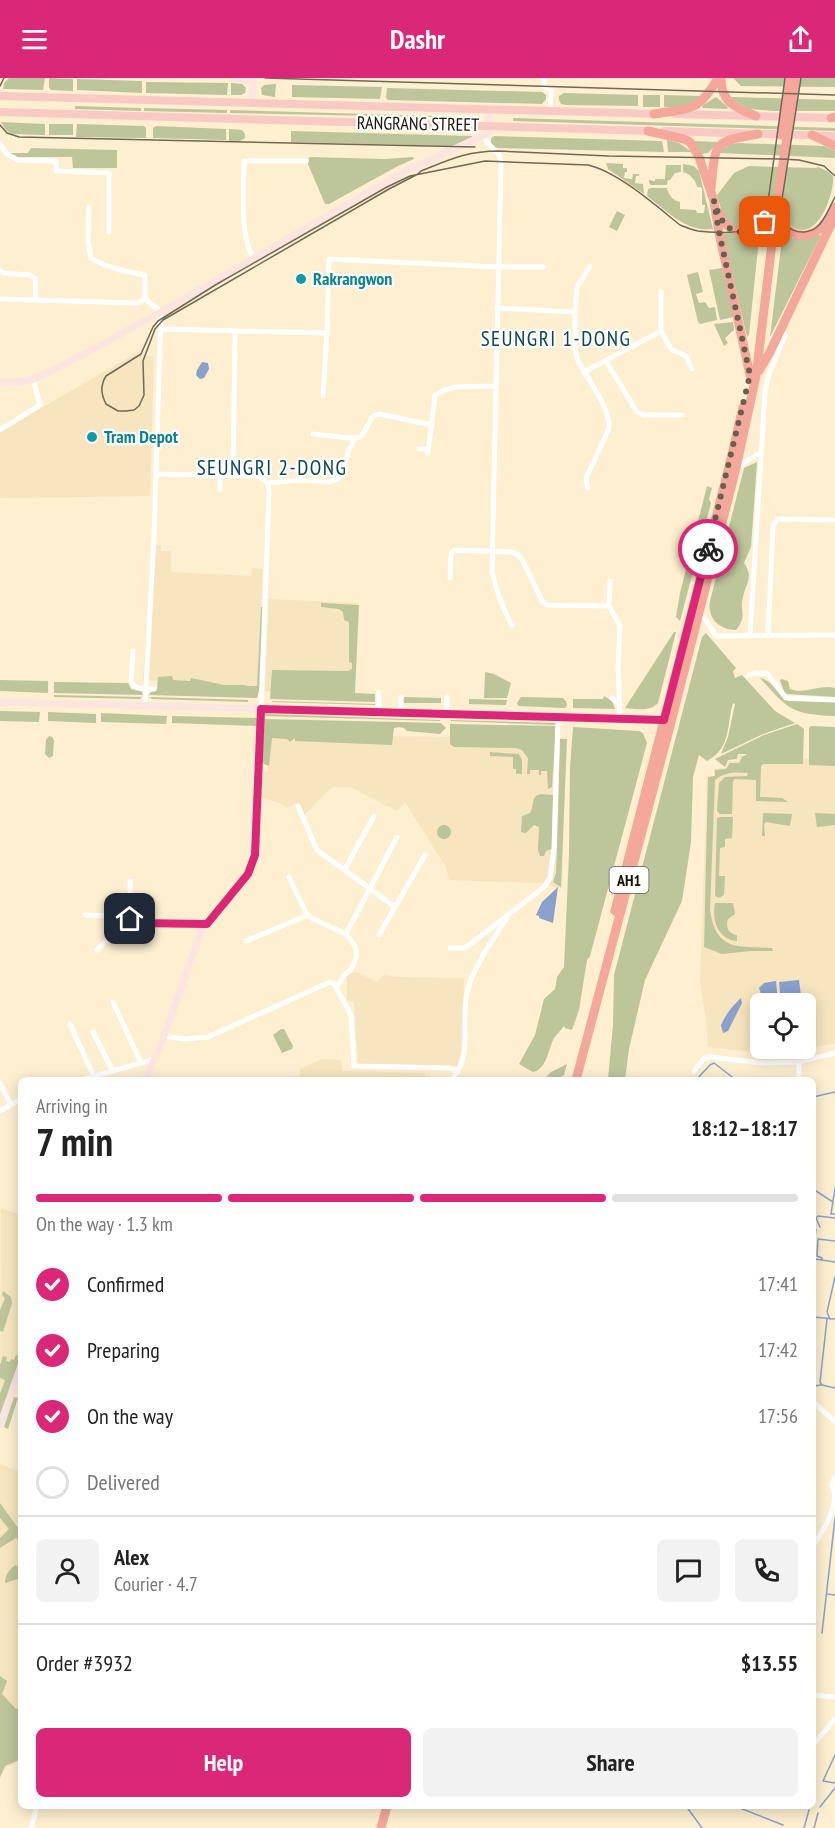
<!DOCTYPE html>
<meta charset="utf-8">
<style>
:root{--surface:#fff;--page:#f2f2f2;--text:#222;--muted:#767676;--line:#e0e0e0;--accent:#db2777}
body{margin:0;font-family:"PT Sans Narrow",sans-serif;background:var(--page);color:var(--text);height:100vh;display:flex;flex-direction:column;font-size:22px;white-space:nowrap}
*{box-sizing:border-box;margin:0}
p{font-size:20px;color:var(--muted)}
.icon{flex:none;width:33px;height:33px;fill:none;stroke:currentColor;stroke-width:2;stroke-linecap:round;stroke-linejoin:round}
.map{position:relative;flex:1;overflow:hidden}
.details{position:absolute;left:18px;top:999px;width:798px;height:732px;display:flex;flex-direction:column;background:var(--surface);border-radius:9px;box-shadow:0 3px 15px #0003}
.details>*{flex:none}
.buttons{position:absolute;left:750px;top:915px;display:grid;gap:12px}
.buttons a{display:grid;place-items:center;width:66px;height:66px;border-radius:9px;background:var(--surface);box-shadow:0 3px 15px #0003;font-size:30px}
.pin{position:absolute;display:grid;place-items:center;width:51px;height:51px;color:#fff;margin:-26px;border-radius:12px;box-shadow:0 3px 9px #0006}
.courier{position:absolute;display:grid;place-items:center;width:60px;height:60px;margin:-30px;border:4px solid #db2777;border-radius:50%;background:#fff;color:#222;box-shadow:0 2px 8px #0007}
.head em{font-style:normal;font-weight:800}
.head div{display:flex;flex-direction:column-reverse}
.head{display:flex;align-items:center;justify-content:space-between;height:102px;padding:0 18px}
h1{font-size:39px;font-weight:800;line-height:45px}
.bar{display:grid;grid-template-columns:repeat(4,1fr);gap:9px 6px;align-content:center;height:72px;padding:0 18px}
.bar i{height:8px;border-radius:4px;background:var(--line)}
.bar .active{background:var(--accent)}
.bar p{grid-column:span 4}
.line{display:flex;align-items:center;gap:15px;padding:0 18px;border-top:2px solid var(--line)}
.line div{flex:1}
.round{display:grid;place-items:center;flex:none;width:63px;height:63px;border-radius:9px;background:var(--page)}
ol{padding:0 18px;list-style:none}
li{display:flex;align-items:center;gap:18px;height:66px}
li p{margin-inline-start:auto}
li .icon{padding:6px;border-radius:50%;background:var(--accent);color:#fff;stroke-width:4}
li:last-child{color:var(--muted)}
li i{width:33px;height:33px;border:3px solid var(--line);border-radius:50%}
.action{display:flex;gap:12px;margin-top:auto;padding:12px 18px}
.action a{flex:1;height:69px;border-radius:9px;background:var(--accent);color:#fff;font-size:24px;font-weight:800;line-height:69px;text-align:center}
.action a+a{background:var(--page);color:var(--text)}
header{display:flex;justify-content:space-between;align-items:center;height:78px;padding:0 18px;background:var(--accent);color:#fff;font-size:27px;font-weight:800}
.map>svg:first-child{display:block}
</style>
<header><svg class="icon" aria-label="menu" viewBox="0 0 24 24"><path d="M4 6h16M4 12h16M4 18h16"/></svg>Dashr<svg class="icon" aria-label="share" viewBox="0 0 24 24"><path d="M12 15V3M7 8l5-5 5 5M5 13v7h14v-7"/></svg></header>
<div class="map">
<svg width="835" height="1750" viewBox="0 0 835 1750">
<rect width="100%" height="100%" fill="#fdefcf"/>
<!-- built -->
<path fill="#f6e5be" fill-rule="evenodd" d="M138,274L154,279L150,418L0,420V354Z
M152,467L161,468V473H171V494L251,498L252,490L263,491L257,609L143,602Z
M269,521L358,525L354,616L265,613Z
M270,657L566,660L562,811L541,805L449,802L446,789L405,724L397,733L350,709H334L330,711L304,737L298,724L287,730L279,725L262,720L263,694L268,693Z
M739,677L835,682V965L783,977L708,969L706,942L700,903L707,698H714V691L726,690L728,683H739ZM760,926H806V970H760Z
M356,894L377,904L384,897L396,899L464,900L461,983L458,988L360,986L358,985L354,924L347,922V897Z
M322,981L341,982L342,993L425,995V1002H300V991Z
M1,1130L21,1137V1281L0,1340Z
M0,1386L21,1394V1682L6,1689L0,1701Z"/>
<!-- green -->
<path fill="#bdc59b" d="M9,0H45L43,12L3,11L4,5Z
M49,0L73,1V13L51,12L49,9Z
M733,0H835V9L741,8Z
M77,1L142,3V15L77,12Z
M146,4L228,5L227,17L146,15Z
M231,5L242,6L246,10L245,15L241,17H231Z
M276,6L275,19L262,17L261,10L264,7Z
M292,7L382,9L380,21L292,19Z
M387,10L542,14L546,17V21L542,26L388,22L386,20Z
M564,15L638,17V28L566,27L561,26L559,22V18Z
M643,17H660V29H643Z
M664,17L699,18L701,19L700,22L675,30L664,29Z
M716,19L727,28L728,31L702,30L703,27Z
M732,19L835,22V33H773L749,31L730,20Z
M75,28L141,30V33L75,31Z
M144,30L227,32V35L144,33Z
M230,32L470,39L471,40L230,35Z
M513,40L835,50V53L513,43Z
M1,44L45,46V57L12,56L6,52Z
M49,46H73V57H49Z
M77,46L144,48L146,50V60L76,59Z
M156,48L226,51V62L153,60V50Z
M229,51L242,52L245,56V60L240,63H229Z
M291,53L472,58V59L454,68L291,64Z
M494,58L662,63L664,74L498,70L494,69L491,65V61Z
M667,62L679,65L692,74H668Z
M694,63L716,64L718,65L708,75L701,76Z
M739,65L824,68L835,73V80L719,75V73L731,66Z
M31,70L117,72V90H73L72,79H16L9,75H28Z
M309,79L384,81L413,79L414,81L398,88L329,126H325L308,86Z
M606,85L623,86V90H627V94H625L624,100L632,101L633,96H639V98H636L635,105L643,106L644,116L608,91Z
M683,86L694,88L699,93L713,151C687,155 667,133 647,118L648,111L651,110H667C668,116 673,123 680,124V131L696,132L697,135H704L705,127H702V111L701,109H697C696,102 690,96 683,94Z
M666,87H681V94L675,95L670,102H668L667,107H651L649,105V102L655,103V101H665Z
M749,88L816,90L818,89C823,91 830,93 833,99C835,113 816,176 785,142L787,123L765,120L763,134L760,140L761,143L749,150H736L723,138L717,117L734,95Z
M617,133L625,137L617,153L609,149Z
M760,151L749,257L747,259L723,156Z
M783,153L793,160L821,157L770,259Z
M722,190L734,239L720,242L709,192Z
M698,194L703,214L696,216L699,225L705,224L709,230L715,229L717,242L700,246L698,244L687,197Z
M733,244L734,252L725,260L728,265L724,268L714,246Z
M757,384L751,469L744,485C754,499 746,505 743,519C739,534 748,537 736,552C719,552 707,540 710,523L744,390Z
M707,408L712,410L709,421L711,425L680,543L676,539L680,515Z
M321,525L359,527L355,615L375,616V624L270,621L272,592L348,593L352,591V585L349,584V544L344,542L343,534L339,531L321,529Z
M261,529H263L260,609L257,620L149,617L151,614L157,612L158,599L172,598L173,602L190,603L191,600L224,607H244L248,608H257Z
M674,554H676L658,625C650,634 636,631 625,630Z
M706,555L736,590L733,593L735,600L742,597L775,633L795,645L763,656L721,676L728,659L735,626L733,625C726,648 732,669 707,683L699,677L693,699L691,764L682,823L645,902L629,971L625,1002H608L613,946L614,897L702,559Z
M485,594L494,596L511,605L507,620H484Z
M760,600C775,603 776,618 789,623L835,624V638C791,636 789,632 760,600Z
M782,601L788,603L790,611C806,617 819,606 835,610V619L787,616L784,614L780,602Z
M0,602L48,603V615L0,613Z
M54,604L126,605H128L131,611L141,613L143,617L54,615Z
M54,617L142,619L140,621L54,619Z
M604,618L612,623L615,631L573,630V621H603Z
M150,619L248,622V624L152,621Z
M404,619L441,620V625H403Z
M521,619L563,620L566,623L567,628L565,630L518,628L517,625Z
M469,621L507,622L506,627H502L469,626Z
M272,623L375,626V627L272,624Z
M0,633L40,634L39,644L0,643Z
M48,634L96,636V645L48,643Z
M101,635L167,638L166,646L101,644Z
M264,636L440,642V643L264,638Z
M172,638L258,640L257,648L172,645Z
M264,641L441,645L446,650L440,656L407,653C403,648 399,649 394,650L392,667L295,663V660L290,664L287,661L272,660L269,688L262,685Z
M451,642L556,645V647L451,643Z
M450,646L556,648L552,709L548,711L547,693H541V697H539V692H530V696H527L528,680L522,672L516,670L454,669L450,666Z
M797,646L804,651L803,686H763L761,688L760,719L782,720L788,724L756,723V702L735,701L733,703L732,736H720L717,733L719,705L725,699L747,698L748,695C735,694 725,694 715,702L710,832C716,874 738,868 772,870L773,873H751L722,876L704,869L708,699L715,698V692L726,691L730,685H739L742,679L747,676H738L737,681L728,682L725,689L715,681L764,657Z
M811,648L835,649V688L809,687V650Z
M573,649L639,653L643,655L647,665L590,878L587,882L579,932L572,952L565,950L564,948C561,952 557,956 554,960C548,972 547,991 533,994L519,986L535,957L544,921L555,911L557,899L564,889L569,776L570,690Z
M49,658L52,659L54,662L53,678L49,680L45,676L46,662Z
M560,661H567L561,809L553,804L556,795L557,772Z
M490,674L519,676L522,682V696H516V691H513V679L490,678Z
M541,716L553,717L552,771L546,773L544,778H540L538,772L539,749L534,747L526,755L521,754L522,738L530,735C535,727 530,718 541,716Z
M763,735L792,736L790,748L766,744L764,747L765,758H762Z
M815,735L835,736V747L817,749Z
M720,739H733L732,760L725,761V769L720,770L719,798H725L724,817L719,820L715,818L717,740Z
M437 754a7 7 0 1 1 14 0a7 7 0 1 1-14 0Z
M715,825H733L735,836L728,841C725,849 729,856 737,857V863C717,861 712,842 715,825Z
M281,951H284L293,968L292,971L282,975L273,957Z
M567,986L564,997L556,1002H543L551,994Z
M3,1213L11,1219L12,1225L3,1254L0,1253V1232L5,1220L2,1217Z
M16,1277H19L20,1281L0,1341V1316L5,1302L0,1300V1287L3,1278L7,1279L6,1283L10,1284L11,1281L14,1282Z
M14,1319L18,1320L8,1351L4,1349Z
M0,1425L21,1454V1465L16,1460L0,1470V1460L9,1451L0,1440Z
M16,1487L21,1491V1500L5,1505C5,1497 10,1490 16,1487Z
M0,1598L7,1603L2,1616L16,1631L21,1629V1681L5,1688L0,1699Z"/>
<!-- water -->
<path fill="#89a1cc" d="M202,284L208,285L209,291L204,300L200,301L196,297L197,292Z
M558,809L553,845L539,840V838L536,837L542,824Z
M799,902L801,918L781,925L779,904Z
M776,903L778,925H764L759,910L764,905Z
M741,920L742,925L728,953L723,955L721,947C726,936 732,928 741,920Z"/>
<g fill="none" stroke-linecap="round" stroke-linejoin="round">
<!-- stream -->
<path stroke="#89a1cc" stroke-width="1.5" d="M696,1002L710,987L714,985L736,1002
M813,1019L835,1014
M835,1110L831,1136H835
M813,1111L833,1124
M813,1146L816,1152L813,1168
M820,1149L816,1140L818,1138L835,1140
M813,1176L815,1181L835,1184
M822,1182V1180L817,1178L818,1161L835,1163
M813,1239L835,1241
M827,1241L820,1304L822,1307L835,1310
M830,1241L827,1234L835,1199
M813,1308L821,1307
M827,1516L835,1517
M822,1555L835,1440
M835,1677L823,1703L835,1705
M686,1728L702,1750
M735,1728L783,1747
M820,1729L835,1710
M804,1750L809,1732
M814,1750L818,1735"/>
<!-- street -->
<path stroke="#fff" stroke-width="5" d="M544,0V9L551,12L550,34
M485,57L486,63L500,78L501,84L492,493C496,513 502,529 512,547
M0,66L7,76L18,82L56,83V93L109,95V154
M89,129L88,163L91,180C107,190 127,194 145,197V221L161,234L154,458L145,627
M254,180C239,160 244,109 244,83H306
M0,192L3,195L29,197L35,200L36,222
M661,214V253L671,271L686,278L692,291
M0,221L138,225L145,221
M497,230L575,234L577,209L590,188
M575,234V270L578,283C588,302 611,330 609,351L586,400L588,410
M160,251L327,255
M606,283L637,334L644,337H682
M584,294L661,253
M323,318L327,255L329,181L498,189H543
M0,352L40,327L33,301
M313,356L350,360L361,359L373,338L379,336L432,347
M419,371H428
M428,375L435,317C453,305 475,309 496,308
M736,390L761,374
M156,396L254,398L262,400L268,405L269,415L261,631
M233,398L235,252
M268,405L303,402L329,404L338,401L343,395L348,374L355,360
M220,412V397
M450,500L451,476L454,472L511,474L517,476L523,483L542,523L547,527L609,528
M610,503L609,528L620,548L618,590L620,641
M700,533L716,558L835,557
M750,558L765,314L769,296L785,258L781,250
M768,558L773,448L777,441L835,442
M133,573L131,601L133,607L138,610L154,611
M749,597L755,595L768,596L786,620L835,622
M612,620L620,627
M379,634V614
M401,634V619
M446,635L447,619
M298,728L317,772L395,829L425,777
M345,791L374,738
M289,799L306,835L311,840L346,856
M130,803V836L132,844L207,846
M85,837L112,838L132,844
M379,857L395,829
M246,863L308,837
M450,870H463L468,868L544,809L550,800L554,771L558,638
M97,872L110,859L132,844
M336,909C341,905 341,902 344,897C346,895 350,893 351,891C361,875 356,868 346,856L397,759
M113,924L141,985
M70,946L94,999
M93,954L113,993
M164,958L185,961L208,959L330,904L334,906L351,937L354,988L450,990L458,994
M694,993L704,980L710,979L763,985L799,984
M81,1002L155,981
M452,1002C474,972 460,948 467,915C472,891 493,861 507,840
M799,1002V984L835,975
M0,1005L11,1027
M0,1033L21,1021
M813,1324L835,1343
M813,1468C822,1454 835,1434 835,1417C834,1413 832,1411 832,1407L835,1399
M813,1617L835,1619
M813,1667L835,1641
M31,1750L37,1728"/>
<!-- secondary -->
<path stroke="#fce5e1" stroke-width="7" d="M234,0V1L253,2V24
M0,304L7,305L31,302L54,292L161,234L405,93L485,57L488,54L490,31
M0,624L558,638L666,643
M145,1002L160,969L202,851L248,796L255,777L261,631
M0,1347L21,1288"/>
<!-- primary -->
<path stroke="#f8cac3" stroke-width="8" d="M0,18L660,36
M0,34C217,41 435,46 652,53
M675,36L835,40
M664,53L835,58"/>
<!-- highway -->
<path stroke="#f4a79b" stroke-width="9" d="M721,0C721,25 736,30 756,38
M654,36C692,30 698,34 718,0
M831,40L835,39
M648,53L684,61L690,64L699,79L714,123L719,155L750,297
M781,57L789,0
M812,57L835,68
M711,110C716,65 711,64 758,56
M718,134C731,164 760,158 771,132
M777,135C783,152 800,165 818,152C826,146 830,137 835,129
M759,293L770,274L835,138
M615,833L729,389L743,329
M576,1002L671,644L736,390L756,298L776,132L796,0
M381,1750L387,1728"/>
<!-- tram -->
<path stroke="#716855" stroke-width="1.5" d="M265,0L835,17
M785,0L767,131C767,137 764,144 759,148C748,156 712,155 698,153C692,152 686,149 680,147C655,127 618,94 588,87L485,83L410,98L387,109L217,206L158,243L153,249L141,276L106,298C100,308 101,316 106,326L118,333H126L134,332L139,328L144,317L143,283L155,251L163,242L389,111L418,96L421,93C449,82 467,73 498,73L609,78L781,81L799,82L824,88L835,98
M801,0L780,134C780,152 804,160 817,149C825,143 830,128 835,119
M0,8L4,0
M0,47L7,55L19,59L475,69"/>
</g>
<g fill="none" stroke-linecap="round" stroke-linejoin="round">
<!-- done -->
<path stroke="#69614e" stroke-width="6" stroke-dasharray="0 10.8" d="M708,471L750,297L719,154L714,123C716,129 718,136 722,142C732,159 753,156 765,144"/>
<!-- route -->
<path stroke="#db2777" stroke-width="8" d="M130,841L132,844L135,845L207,846L248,796L255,777L261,631L664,642L708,471"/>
</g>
<!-- markers -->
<g fill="#0f9aa8" stroke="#fefefe" stroke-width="2">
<circle cx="301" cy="201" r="6"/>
<circle cx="92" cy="359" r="6"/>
</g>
<g text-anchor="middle" stroke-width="4.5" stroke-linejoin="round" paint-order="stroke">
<!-- shield labels -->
<rect fill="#fefefe" stroke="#5e5a52" stroke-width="1.5" x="609.5" y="789" width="39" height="26" rx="4.5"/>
<g font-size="16" font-weight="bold" fill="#191408">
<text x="629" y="808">AH1</text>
</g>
<!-- street labels -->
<g font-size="18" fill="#191408" stroke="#fefefe">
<text transform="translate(418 46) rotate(1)" y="6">RANGRANG STREET</text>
</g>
<!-- culture labels -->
<g font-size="18" font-weight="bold" fill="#0d838f" stroke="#fefefe" text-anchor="start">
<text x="313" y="207">Rakrangwon</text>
<text x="104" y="365">Tram Depot</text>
</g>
<!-- quarter labels -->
<g font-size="21" letter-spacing="1.5" fill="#0a4552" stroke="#fefefe">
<text x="556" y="268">SEUNGRI 1-DONG</text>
<text x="272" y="397">SEUNGRI 2-DONG</text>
</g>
</g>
</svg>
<div class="buttons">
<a><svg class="icon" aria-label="locate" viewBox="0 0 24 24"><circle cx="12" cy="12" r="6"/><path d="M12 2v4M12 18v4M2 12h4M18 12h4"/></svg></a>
</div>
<div class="pin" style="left:765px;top:144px;background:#ea580c"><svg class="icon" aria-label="bag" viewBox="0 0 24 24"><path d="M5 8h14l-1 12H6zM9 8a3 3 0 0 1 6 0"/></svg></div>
<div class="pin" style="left:130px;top:841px;background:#1f2937"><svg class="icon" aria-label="home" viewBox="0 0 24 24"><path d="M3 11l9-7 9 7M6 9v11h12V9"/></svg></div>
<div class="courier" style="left:708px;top:471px"><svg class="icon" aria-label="bike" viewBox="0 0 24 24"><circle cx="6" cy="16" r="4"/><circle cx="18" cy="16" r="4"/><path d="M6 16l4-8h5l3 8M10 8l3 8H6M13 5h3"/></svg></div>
<section class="details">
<div class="head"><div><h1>7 min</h1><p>Arriving in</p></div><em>18:12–18:17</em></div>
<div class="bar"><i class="active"></i><i class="active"></i><i class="active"></i><i></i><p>On the way · 1.3 km</p></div>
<ol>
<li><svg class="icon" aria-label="check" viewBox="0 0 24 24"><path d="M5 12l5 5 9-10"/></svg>Confirmed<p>17:41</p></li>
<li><svg class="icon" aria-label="check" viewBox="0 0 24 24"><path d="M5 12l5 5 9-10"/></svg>Preparing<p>17:42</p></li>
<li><svg class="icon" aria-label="check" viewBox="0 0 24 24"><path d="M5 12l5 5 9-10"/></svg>On the way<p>17:56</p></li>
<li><i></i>Delivered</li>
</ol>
<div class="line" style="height:108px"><a class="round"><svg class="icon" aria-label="person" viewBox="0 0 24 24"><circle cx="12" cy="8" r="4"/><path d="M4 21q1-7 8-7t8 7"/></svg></a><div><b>Alex</b><p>Courier · 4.7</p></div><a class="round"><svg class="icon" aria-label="chat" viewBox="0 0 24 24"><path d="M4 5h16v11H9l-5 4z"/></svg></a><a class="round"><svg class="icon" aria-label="phone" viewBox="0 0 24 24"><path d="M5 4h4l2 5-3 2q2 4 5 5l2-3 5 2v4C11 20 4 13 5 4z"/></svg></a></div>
<div class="line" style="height:78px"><div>Order #3932</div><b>$13.55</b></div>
<div class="action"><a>Help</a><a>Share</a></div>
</section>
</div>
